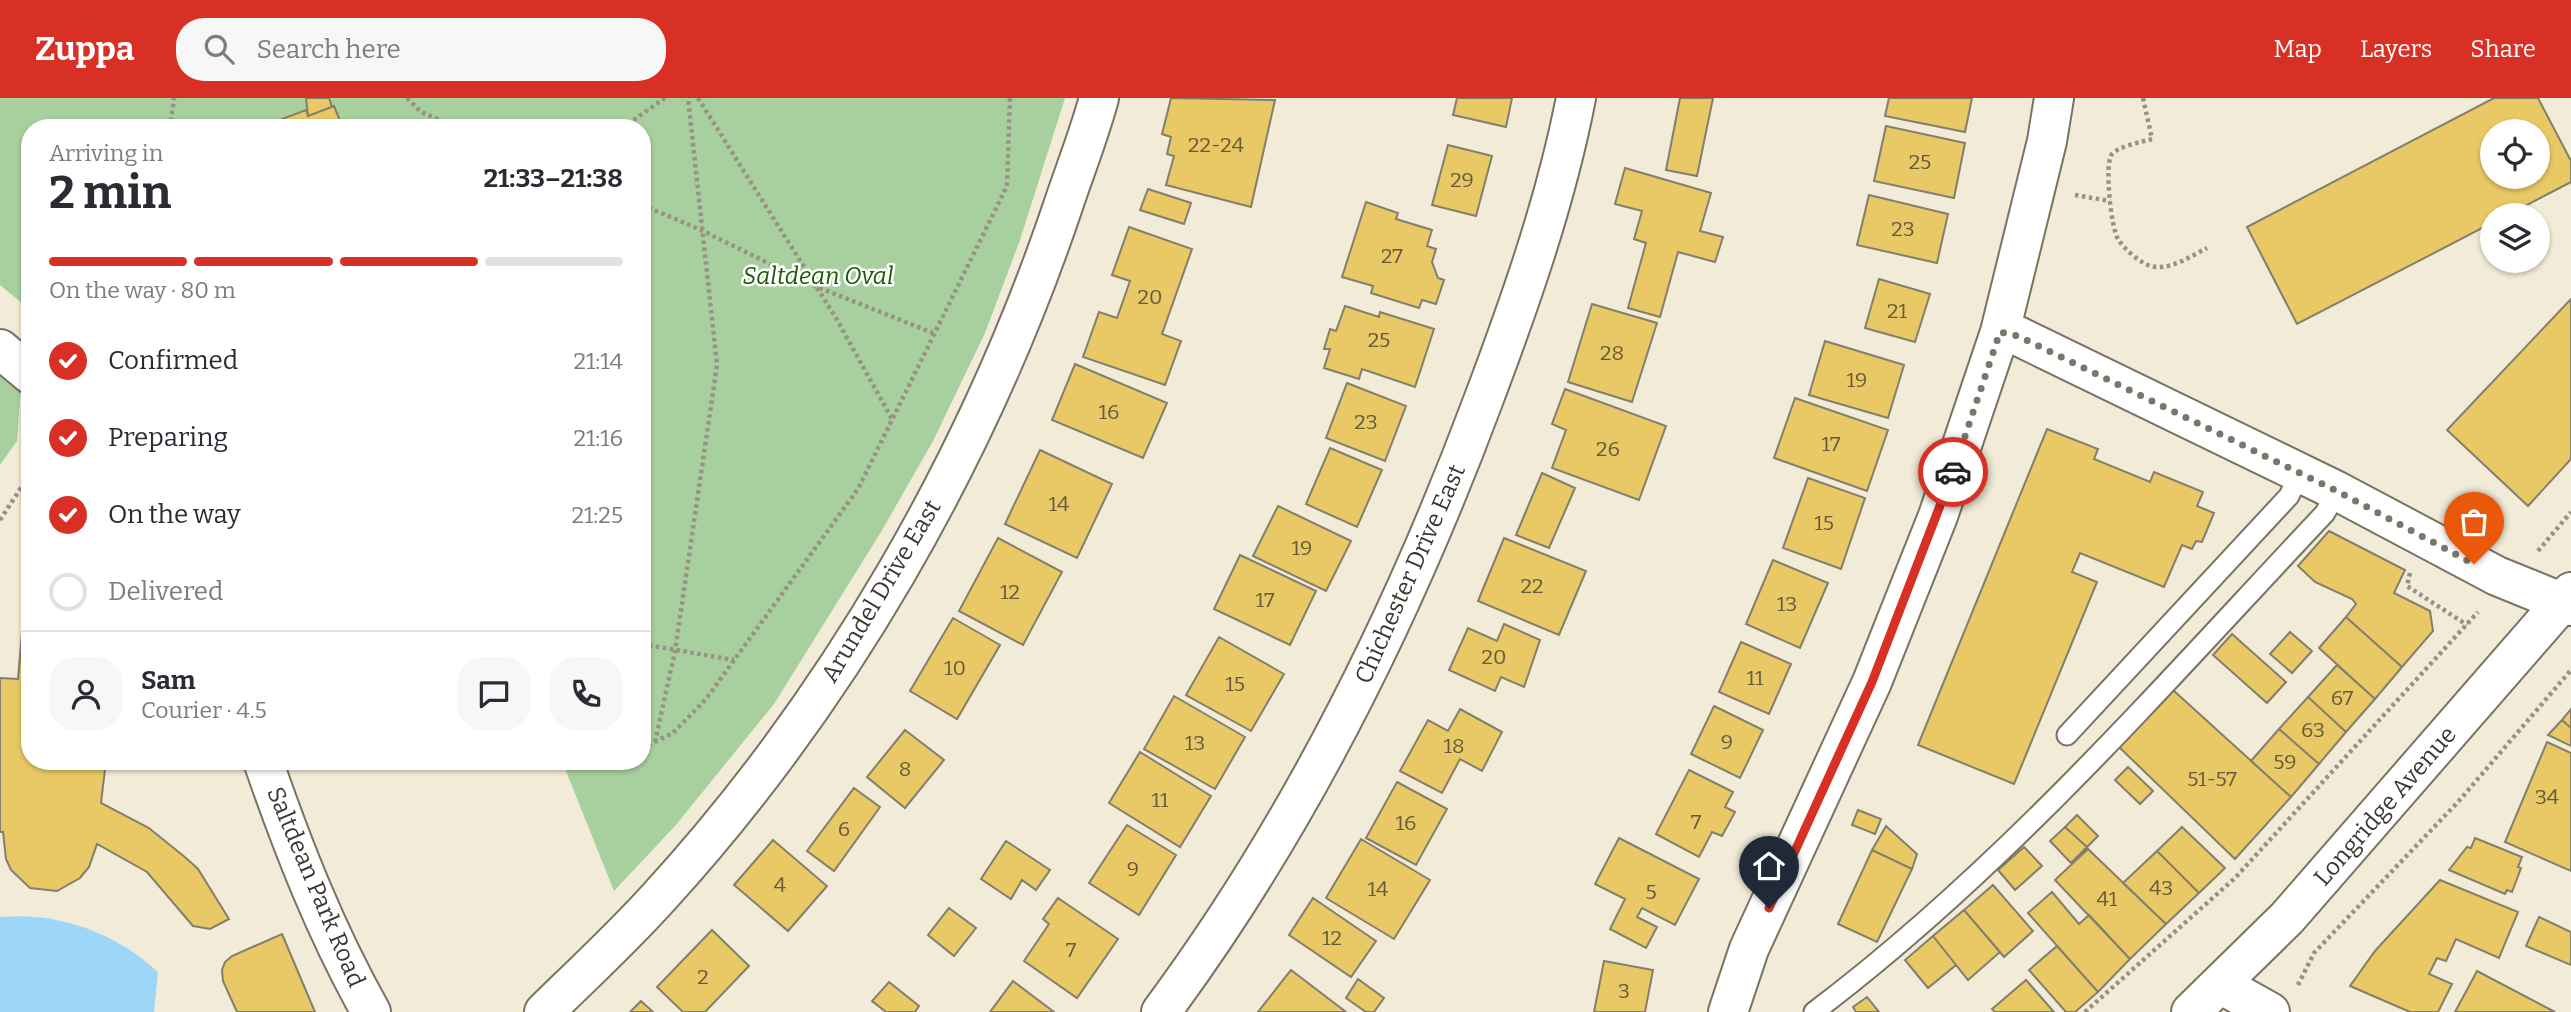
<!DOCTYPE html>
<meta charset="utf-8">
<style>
:root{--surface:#fff;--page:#f7f7f7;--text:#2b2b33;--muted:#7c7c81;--line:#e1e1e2;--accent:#d93025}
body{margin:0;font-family:Bitter,serif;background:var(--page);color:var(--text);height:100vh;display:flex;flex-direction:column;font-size:26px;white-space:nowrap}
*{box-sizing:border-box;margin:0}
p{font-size:23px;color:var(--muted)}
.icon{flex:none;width:38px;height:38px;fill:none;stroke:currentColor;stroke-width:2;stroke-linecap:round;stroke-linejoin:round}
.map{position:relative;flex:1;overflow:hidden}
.details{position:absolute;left:21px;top:21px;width:630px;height:651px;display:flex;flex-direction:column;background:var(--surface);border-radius:28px;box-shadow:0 2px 5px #0004}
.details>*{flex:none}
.tools{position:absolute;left:2480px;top:21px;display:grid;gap:14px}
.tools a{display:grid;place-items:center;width:70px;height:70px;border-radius:50%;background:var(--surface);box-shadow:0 2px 5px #0004;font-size:35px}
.pin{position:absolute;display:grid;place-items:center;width:60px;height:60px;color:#fff;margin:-72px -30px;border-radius:50% 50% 50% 0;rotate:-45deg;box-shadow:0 0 7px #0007}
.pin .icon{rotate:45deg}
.courier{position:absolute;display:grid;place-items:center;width:70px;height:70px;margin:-35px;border:5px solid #d93025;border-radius:50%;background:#fff;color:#222;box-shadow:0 2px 9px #0007}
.head em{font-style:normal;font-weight:700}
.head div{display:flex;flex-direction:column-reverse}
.head{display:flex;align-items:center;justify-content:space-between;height:119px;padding:0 28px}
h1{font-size:46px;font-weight:700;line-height:52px}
.bar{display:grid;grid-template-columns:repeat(4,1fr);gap:10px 7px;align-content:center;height:84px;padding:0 28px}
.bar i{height:9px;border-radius:5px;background:var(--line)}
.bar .on{background:var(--accent)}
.bar p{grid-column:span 4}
.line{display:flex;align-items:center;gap:18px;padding:0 28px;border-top:2px solid var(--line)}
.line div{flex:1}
.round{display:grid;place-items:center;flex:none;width:74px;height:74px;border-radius:28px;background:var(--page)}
ol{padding:0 28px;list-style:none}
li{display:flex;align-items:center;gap:21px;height:77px}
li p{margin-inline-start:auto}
li .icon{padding:7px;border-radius:50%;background:var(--accent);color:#fff;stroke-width:4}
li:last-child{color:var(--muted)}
li i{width:38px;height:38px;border:4px solid var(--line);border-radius:50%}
header{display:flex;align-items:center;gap:42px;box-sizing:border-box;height:98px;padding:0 35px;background:var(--accent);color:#fff}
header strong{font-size:33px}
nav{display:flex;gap:38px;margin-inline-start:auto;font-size:24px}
.search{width:490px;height:63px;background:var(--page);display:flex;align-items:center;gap:18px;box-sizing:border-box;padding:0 24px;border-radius:28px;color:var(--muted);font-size:26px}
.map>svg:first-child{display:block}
</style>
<header>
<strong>Zuppa</strong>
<div class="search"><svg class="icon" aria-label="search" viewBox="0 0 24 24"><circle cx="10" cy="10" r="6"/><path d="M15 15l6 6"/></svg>Search here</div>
<nav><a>Map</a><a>Layers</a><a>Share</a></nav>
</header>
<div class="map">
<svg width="2571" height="914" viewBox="0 0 2571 914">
<rect width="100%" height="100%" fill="#f1ebd7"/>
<!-- green -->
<path fill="#a8d09e" d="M0,0H1065L1020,142L985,235L933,343L881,434L774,606L675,728L614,793L562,663H642V30H30V212L0,187Z
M0,269L21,284L17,343L0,367Z"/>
<!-- water -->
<path fill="#9ed6f8" d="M0,819C59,814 114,834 158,874L154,914H0Z"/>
<!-- building -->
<path fill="#e8c965" stroke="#847e6d" stroke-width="2" fill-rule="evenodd" d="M306,0H329L332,9L308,18Z
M1171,0L1275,2L1251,109L1166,87L1174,58L1167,56L1171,39L1162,36Z
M1457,0H1512L1506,29L1453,17Z
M1680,0H1713L1697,78L1666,72Z
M1889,0H1972L1965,34L1885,18Z
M2494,0H2538L2571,63V84L2508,117H2492V125L2297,226L2247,129ZM2492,33H2538V79H2492Z
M334,8L343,30H276L274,24L306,12L308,18Z
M1886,28L1965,45L1954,100L1874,83Z
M1448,47L1492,58L1476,118L1432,107Z
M1625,70L1711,95L1700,133L1723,139L1715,164L1678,154L1660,219L1628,210L1646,145L1634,141L1642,113L1615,106Z
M1148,91L1191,105L1184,126L1140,112Z
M1869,97L1948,116L1937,165L1857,147Z
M1366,104L1398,115L1396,121L1432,132L1427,148L1436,151L1432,164L1438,180L1444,182L1436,206L1422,202L1419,210L1371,195L1373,188L1342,179Z
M1129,129L1192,151L1162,236L1181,243L1165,287L1083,259L1099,214L1117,220L1130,183L1112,177Z
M1879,181L1930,196L1915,244L1865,230Z
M2571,201V361L2528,408L2447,332Z
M1592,206L1657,225L1632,304L1568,284Z
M1345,208L1379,219L1380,214L1434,231L1415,289L1362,271L1359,281L1324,270L1330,251H1324L1330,231L1336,233Z
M1825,243L1904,267L1888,320L1809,297Z
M1075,266L1167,305L1143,360L1052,322Z
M1347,285L1406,308L1385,363L1326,340Z
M1565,291L1666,328L1639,402L1552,370L1566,332L1552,326Z
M1795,300L1888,332L1867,393L1774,360Z
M2047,331L2098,351L2094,361L2150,384L2154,374L2203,394L2197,408L2214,415L2202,444L2196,443L2192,451L2182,447L2164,489L2080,455L2072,474L2097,484L2014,686L1918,647Z
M1330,350L1382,372L1357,429L1306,406Z
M1040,352L1112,386L1077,460L1005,426Z
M1542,375L1575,390L1549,450L1516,437Z
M1808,380L1865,400L1841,471L1783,450Z
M1278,408L1351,443L1326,493L1253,458Z
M2329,433L2405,472L2394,495L2430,513L2433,533L2402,569L2346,519L2356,506L2352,501L2315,484L2298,468Z
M998,440L1062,474L1023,547L959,513Z
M1504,440L1586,473L1559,537L1478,503Z
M1240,457L1316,493L1290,547L1214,511Z
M1773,462L1828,485L1800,550L1746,526Z
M2346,519L2402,569L2375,601L2319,550Z
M953,520L1000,547L957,621L910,593Z
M1504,526L1540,542L1524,589L1501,579L1495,593L1449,572L1468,530L1497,543Z
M2290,534L2312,553L2292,575L2270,556Z
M22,535L30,536V663H106L101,705L149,730L186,760L198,771L229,821L210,831L193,828L147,774L97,746L89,769L80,780L57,793L30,790L11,772L6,761L3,734H0V580L18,581Z
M2232,536L2286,584L2267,605L2213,557Z
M1219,539L1284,576L1251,633L1186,597Z
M1741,544L1791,566L1769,616L1719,594Z
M2337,567L2375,601L2346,634L2308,599Z
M2173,592L2291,699L2235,761L2119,649Z
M1174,598L1245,639L1215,691L1144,651Z
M2308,599L2346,634L2319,666L2279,631Z
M1714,608L1763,632L1740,680L1691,656Z
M1460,611L1502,634L1482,673L1460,661L1442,695L1400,673L1428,622L1448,633Z
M2571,611V630L2562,622Z
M2562,622L2571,630V648L2548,637Z
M2279,631L2319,666L2291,699L2251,663Z
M905,632L944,662L905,710L867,679Z
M2547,644L2571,655V773L2505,744Z
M1140,654L1211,698L1180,749L1109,705Z
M2128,669L2153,693L2140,706L2115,682Z
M1689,672L1733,694L1725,709L1735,714L1722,738L1712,734L1699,759L1656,736Z
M1397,684L1447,711L1416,767L1366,740Z
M854,690L880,709L834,773L807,753Z
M1858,712L1881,721L1875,736L1852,727Z
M2077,717L2098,738L2087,749L2065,729Z
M1127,727L1176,757L1139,817L1089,785Z
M1886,728L1917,756L1912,771L1872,752Z
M2065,729L2087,749L2071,765L2050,743Z
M2182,729L2225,770L2199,795L2157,753Z
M1619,740L1699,781L1675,827L1642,810L1637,819L1657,829L1646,850L1610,831L1625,801L1595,786Z
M2475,740L2522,759L2518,769L2521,770L2512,794L2507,792L2505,796L2449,772L2467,749L2471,750Z
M1361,741L1430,782L1394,841L1326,800Z
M773,742L827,788L788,833L734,787Z
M1006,743L1050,772L1036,792L1022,782L1011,801L981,781Z
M2024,749L2042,768L2015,792L1998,772Z
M2088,751L2166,826L2130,861L2055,782Z
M1872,752L1912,771L1877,844L1838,826Z
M2157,753L2199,795L2166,826L2123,785Z
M2440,782L2518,814L2499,860L2456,841L2446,863L2437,860L2429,876L2452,886L2438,914H2410L2350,888L2375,853Z
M1993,787L2033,833L2004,859L1964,812Z
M2052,794L2079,826L2089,817L2130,861L2098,894L2028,815Z
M1058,800L1118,841L1077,900L1024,863L1049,826L1043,821Z
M1313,800L1376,843L1351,879L1289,837Z
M949,810L976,830L954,858L928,837Z
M1964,812L2000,854L1968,882L1933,838Z
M2539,819L2571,834V867L2526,848Z
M712,832L749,868L705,914H683L657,889Z
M282,836L315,914H237L223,883L222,872L225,864L232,858Z
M1933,838L1956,867L1928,890L1905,862Z
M2057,848L2098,894L2075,914H2066L2029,872Z
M1604,863L1653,872L1645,914H1594Z
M1291,872L1346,914H1258Z
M2477,873L2555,914H2455Z
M1358,881L1384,900L1374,914H1366L1346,900Z
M2026,882L2054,914H1995L1992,911Z
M1013,883L1054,914H990Z
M889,884L919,908L915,914H886L872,903Z
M1867,899L1879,914H1856L1853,909Z
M641,903L653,914H630Z"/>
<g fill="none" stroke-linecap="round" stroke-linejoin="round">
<!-- lane casing -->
<g stroke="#797362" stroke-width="23">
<path id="lane" d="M2067,637L2289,398L2300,375
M1814,914C2005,770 2162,588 2325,415L2337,393"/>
</g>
<!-- street casing -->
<g stroke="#797362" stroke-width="42">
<path id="street" d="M2000,234L2018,238L2337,393L2497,478L2571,508
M0,251L30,276
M263,663C293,750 326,834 371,914
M2220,886L2270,914
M544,914C583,876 623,839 659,799C839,602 978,360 1063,108C1075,72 1089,37 1099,0
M1161,914C1299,728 1402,520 1483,303C1520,205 1556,103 1576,0
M1728,914L1749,851L1872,584L1938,418L2000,234L2047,43L2054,0
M2191,914L2287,820L2571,494"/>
</g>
<!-- path -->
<path stroke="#979285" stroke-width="4.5" stroke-dasharray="3.5 3.5" stroke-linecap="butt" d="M407,0L421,14L459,30
M698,0L836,220L892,321
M2143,0L2152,41C2142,44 2119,48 2112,56C2104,65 2111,130 2118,141C2123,150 2141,166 2151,168C2170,173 2191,158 2207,150
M170,30L174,0
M622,30L665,0
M2075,97L2110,103
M642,107L699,131L815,188L933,235
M0,422L30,376
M2538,453L2571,414
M2410,475L2407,488L2467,527
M642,546L734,562
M655,644L675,553L717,267L688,0
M642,650L673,635L706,601L858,391L1007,88L1010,0
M2298,887L2314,855L2458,704L2571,572
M2085,914L2235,780L2478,514"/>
<!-- lane -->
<use href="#lane" stroke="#fff" stroke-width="19"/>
<!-- street -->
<use href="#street" stroke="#fff" stroke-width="38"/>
</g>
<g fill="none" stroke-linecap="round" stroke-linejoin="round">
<!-- done -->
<path stroke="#7a766a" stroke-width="7" stroke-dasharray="0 12.6" d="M1953,374L2000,234L2018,238L2337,393L2474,466"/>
<!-- route -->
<path stroke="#d93025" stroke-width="9" d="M1769,810L1872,584L1953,374"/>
</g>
<g text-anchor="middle" stroke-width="5" stroke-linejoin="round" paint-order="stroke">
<!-- number labels -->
<g font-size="21" fill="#665c3d">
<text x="1216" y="54">22-24</text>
<text x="1920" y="71">25</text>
<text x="1462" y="89">29</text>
<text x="1903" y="138">23</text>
<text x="1392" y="165">27</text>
<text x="1150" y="206">20</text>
<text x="1897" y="220">21</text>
<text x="1379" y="249">25</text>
<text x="1612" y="262">28</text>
<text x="1857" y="289">19</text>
<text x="1109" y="321">16</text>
<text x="1366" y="331">23</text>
<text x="1831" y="353">17</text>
<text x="1608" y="358">26</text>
<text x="1059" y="413">14</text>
<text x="1824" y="432">15</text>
<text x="1302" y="457">19</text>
<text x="1532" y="495">22</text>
<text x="1010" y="501">12</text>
<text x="1265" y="509">17</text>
<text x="1787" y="513">13</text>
<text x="1494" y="566">20</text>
<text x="955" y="577">10</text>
<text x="1755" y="587">11</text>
<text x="1235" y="593">15</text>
<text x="2342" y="607">67</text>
<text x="2313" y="639">63</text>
<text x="1727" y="651">9</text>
<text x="1195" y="652">13</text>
<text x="1454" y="655">18</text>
<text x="2285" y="671">59</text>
<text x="905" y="678">8</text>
<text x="2212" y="688">51-57</text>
<text x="2547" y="706">34</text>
<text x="1160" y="709">11</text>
<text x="1696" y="731">7</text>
<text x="1406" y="732">16</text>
<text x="844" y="738">6</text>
<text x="1133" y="778">9</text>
<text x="780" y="794">4</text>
<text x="2161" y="797">43</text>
<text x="1378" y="798">14</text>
<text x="1651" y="801">5</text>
<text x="2107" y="808">41</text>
<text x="1332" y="847">12</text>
<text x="1071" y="859">7</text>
<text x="703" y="886">2</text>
<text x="1624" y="900">3</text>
</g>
<!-- park labels -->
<g font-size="24" font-style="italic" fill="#1f5907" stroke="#fff">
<text x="818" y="186">Saltdean Oval</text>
</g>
<!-- street labels -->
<g font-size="24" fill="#3a3730" stroke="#fff">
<text transform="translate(1410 476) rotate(-66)" y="8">Chichester Drive East</text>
<text transform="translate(881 493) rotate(-59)" y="8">Arundel Drive East</text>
<text transform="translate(2385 708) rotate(-49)" y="8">Longridge Avenue</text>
<text transform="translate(316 789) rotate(67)" y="8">Saltdean Park Road</text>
</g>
</g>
</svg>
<div class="tools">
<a><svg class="icon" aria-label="locate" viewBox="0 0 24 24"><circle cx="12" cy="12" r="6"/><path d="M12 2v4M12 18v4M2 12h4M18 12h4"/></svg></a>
<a><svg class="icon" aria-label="layers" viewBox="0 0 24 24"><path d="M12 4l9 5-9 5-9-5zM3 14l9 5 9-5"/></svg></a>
</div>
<div class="pin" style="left:2474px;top:466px;background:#ea580c"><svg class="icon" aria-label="bag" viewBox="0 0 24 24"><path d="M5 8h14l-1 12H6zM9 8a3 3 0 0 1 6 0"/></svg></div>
<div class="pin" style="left:1769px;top:810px;background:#1f2937"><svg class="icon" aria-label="home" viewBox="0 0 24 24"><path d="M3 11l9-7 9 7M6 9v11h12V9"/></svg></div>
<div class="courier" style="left:1953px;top:374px"><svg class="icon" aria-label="car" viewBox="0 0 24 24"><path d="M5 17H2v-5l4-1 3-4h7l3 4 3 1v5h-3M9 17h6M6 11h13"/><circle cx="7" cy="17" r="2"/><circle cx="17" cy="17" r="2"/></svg></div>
<section class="details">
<div class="head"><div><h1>2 min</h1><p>Arriving in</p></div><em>21:33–21:38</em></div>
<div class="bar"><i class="on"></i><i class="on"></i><i class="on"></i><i></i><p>On the way · 80 m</p></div>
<ol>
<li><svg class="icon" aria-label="check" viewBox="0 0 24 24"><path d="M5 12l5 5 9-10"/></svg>Confirmed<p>21:14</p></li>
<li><svg class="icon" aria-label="check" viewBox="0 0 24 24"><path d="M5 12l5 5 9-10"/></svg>Preparing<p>21:16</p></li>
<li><svg class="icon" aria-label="check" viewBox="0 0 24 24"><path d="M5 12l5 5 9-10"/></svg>On the way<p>21:25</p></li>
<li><i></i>Delivered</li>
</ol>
<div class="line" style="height:126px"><a class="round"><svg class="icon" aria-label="person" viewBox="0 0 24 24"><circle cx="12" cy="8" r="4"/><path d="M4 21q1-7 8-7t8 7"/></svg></a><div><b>Sam</b><p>Courier · 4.5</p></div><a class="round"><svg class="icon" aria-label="chat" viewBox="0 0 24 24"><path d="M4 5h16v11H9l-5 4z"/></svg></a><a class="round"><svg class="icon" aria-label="phone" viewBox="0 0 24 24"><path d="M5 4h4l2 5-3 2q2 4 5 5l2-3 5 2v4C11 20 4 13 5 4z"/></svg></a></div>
</section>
</div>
